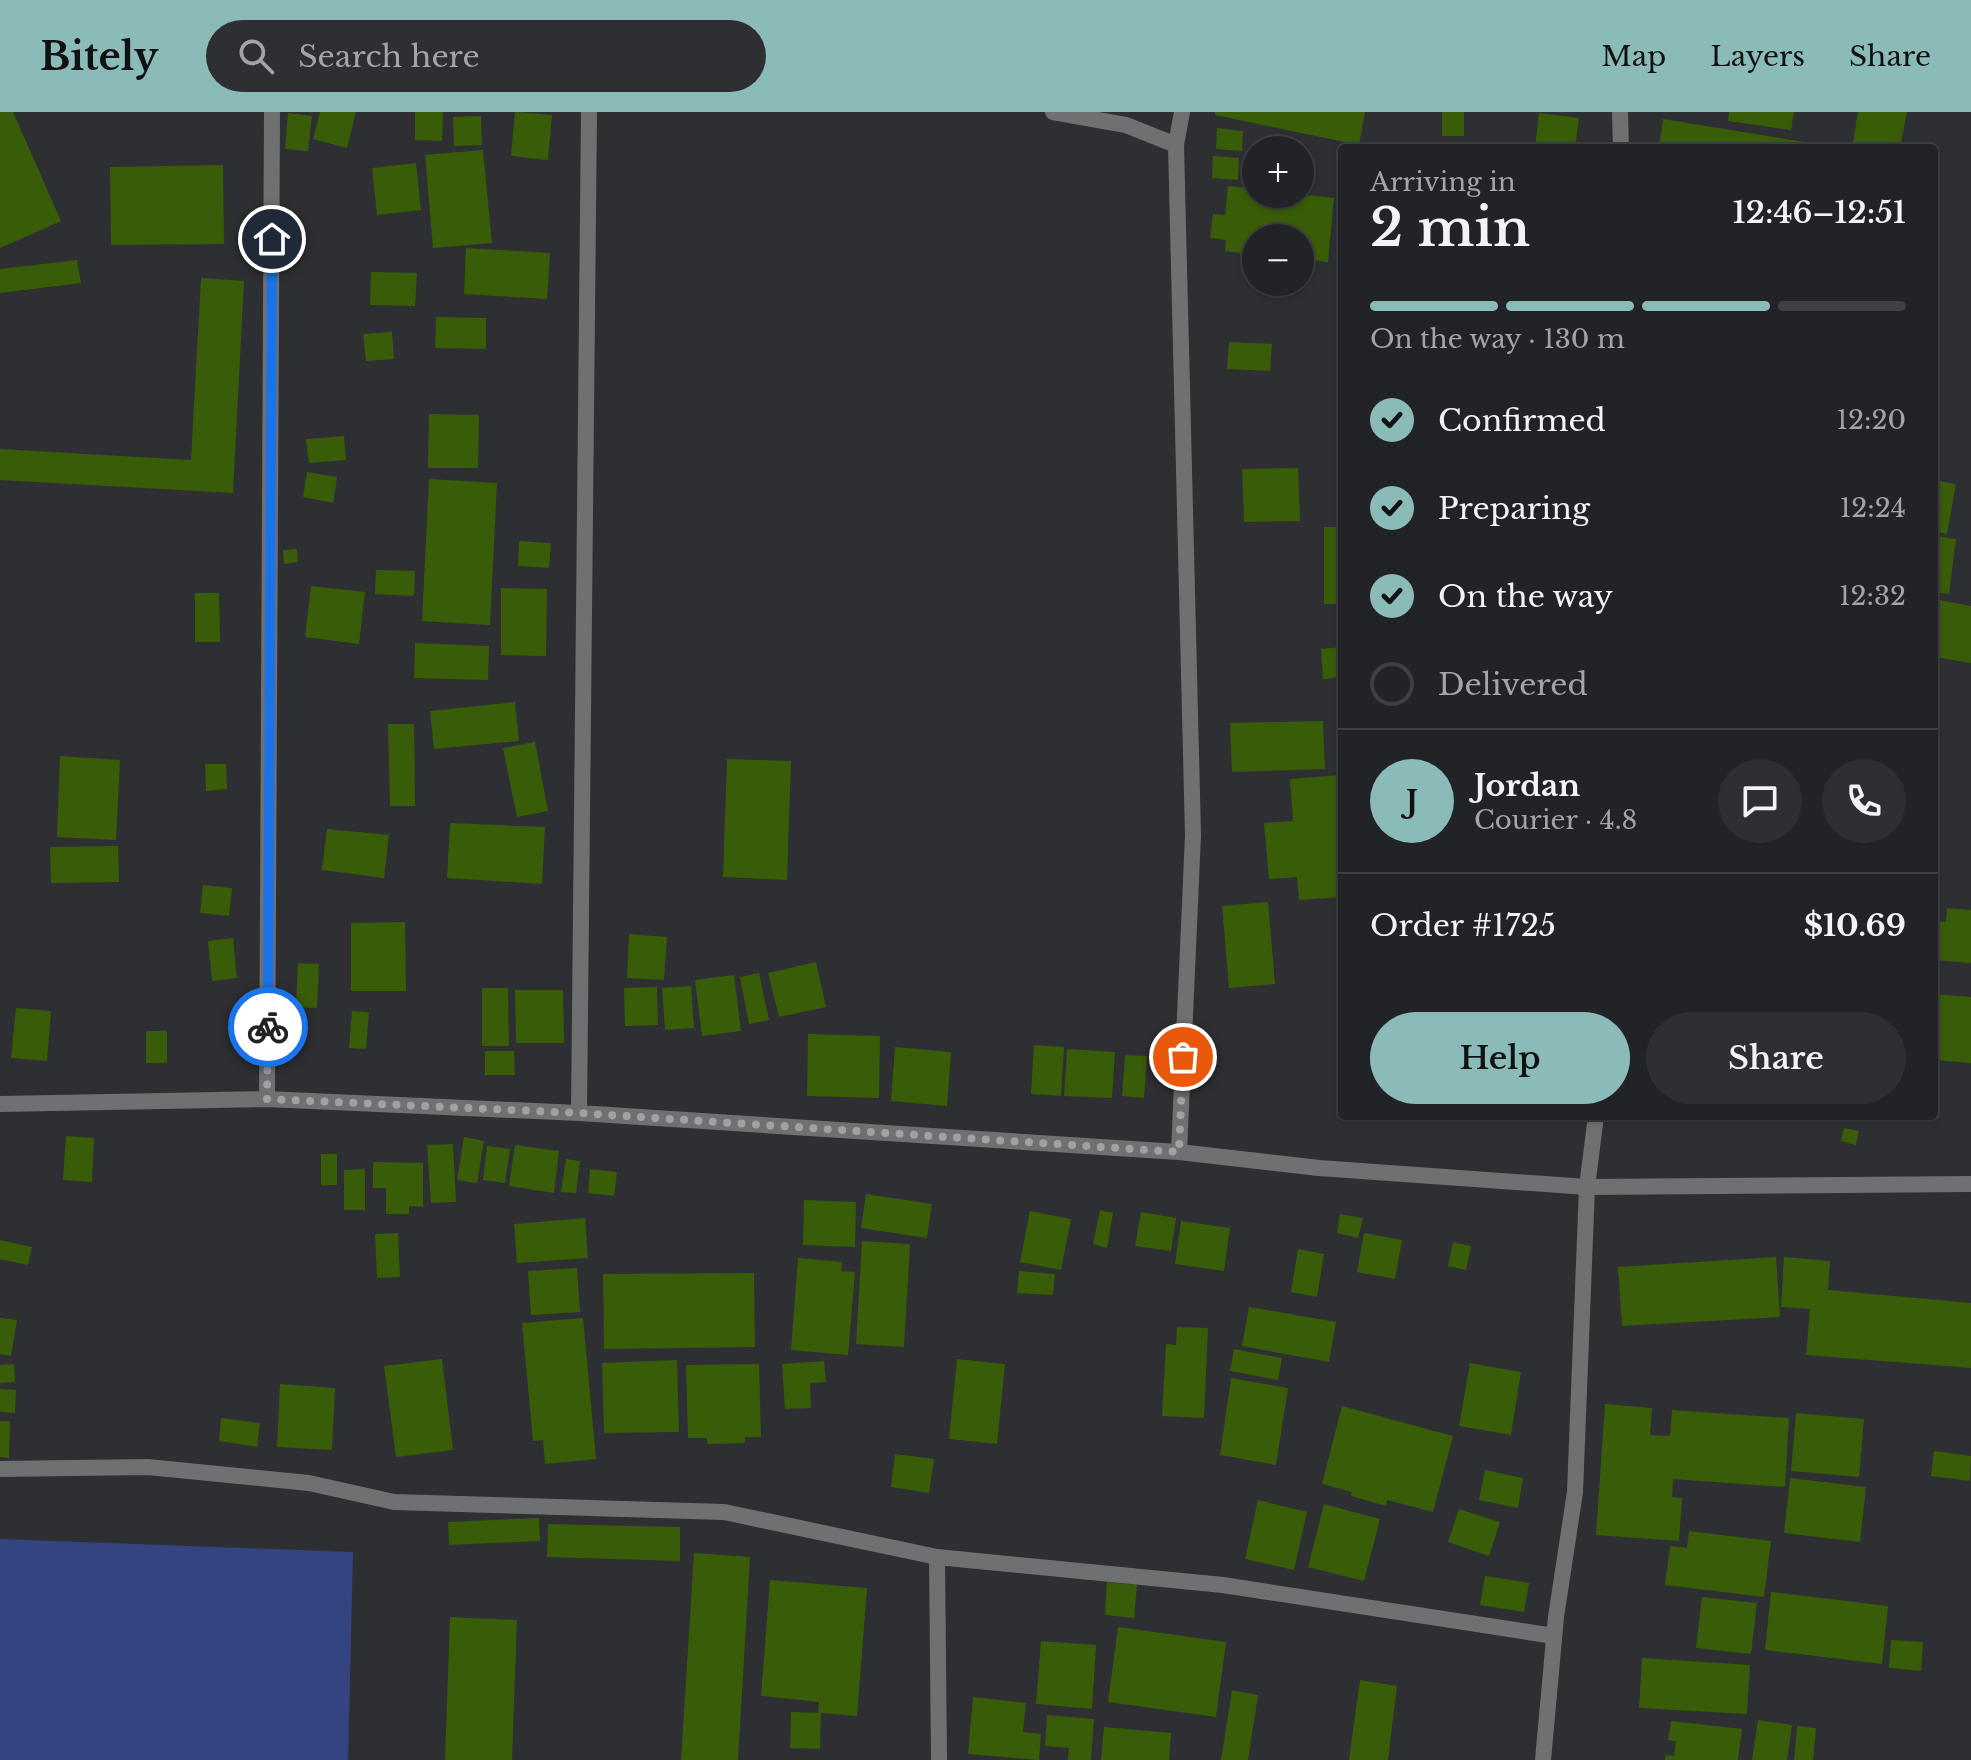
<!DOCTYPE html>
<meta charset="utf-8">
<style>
:root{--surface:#222326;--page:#2e2f32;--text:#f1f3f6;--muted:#a2a4a7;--line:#3f4043;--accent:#8bbbb9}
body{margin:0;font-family:"Libre Baskerville",serif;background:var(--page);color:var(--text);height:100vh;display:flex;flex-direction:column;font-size:30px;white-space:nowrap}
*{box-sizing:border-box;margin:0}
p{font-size:26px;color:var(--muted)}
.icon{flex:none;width:44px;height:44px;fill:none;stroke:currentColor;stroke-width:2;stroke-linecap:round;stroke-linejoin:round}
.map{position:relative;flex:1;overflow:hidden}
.sheet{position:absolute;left:1338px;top:32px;width:600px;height:976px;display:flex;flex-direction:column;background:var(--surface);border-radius:8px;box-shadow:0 2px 6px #0004,0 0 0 2px var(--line)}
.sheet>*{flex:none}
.buttons{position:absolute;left:1242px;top:24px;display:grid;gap:16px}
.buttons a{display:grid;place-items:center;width:72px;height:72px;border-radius:50%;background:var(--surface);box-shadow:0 2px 6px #0004,0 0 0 2px var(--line);font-size:40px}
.pin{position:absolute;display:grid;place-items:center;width:68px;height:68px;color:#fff;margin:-34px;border:4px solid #fff;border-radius:50%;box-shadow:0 2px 8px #0007}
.courier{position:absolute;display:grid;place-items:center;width:80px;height:80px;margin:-40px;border:6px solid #1a73e8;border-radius:50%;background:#fff;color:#222;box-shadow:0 2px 10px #0007}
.summary em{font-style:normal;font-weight:600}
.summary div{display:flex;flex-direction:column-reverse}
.summary{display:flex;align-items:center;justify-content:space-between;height:136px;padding:0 32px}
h1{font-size:52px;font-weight:600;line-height:60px}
.bar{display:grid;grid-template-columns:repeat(4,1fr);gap:12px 8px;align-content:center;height:96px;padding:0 32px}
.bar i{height:10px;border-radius:6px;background:var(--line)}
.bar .current{background:var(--accent)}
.bar p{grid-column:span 4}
.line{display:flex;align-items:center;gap:20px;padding:0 32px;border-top:2px solid var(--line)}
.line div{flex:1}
.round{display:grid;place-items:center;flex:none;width:84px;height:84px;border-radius:42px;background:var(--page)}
ol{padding:0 32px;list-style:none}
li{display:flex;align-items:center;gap:24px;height:88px}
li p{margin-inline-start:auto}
li .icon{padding:8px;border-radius:50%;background:var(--accent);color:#111;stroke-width:4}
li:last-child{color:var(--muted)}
li i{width:44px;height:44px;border:4px solid var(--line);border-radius:50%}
.primary-button{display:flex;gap:16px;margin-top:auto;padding:16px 32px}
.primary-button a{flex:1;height:92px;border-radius:48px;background:var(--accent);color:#111;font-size:32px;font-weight:600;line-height:92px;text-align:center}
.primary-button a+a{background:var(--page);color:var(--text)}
header{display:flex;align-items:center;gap:48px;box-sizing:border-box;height:112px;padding:0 40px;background:var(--accent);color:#111}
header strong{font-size:38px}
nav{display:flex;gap:44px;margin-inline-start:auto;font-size:28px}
.search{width:560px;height:72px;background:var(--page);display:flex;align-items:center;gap:20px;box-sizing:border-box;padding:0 28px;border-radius:44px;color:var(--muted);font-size:30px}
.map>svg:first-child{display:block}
</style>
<header>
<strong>Bitely</strong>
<div class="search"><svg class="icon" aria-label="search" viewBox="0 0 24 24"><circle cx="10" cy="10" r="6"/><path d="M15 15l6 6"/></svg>Search here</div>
<nav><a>Map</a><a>Layers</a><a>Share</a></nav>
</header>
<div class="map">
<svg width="1971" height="1648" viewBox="0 0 1971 1648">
<rect width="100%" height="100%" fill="#2e2f33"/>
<!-- green -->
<path fill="#344481" d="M0,1427L353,1440L348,1648H0Z"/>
<!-- building -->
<path fill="#395c08" d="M0,0H13L61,109L0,136Z
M320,0H356L347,36L313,27Z
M415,0H443L442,29L415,28Z
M515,0L552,3L548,48L511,44Z
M1215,0H1365L1359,33L1215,3Z
M1442,0H1464V24H1442Z
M1729,0H1794L1791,18L1728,9Z
M1858,0H1907L1900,36H1852Z
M288,1L312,4L308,39L285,37Z
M1539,1L1579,6L1575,36H1535Z
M481,4L482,33L454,34L453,5Z
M1663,7L1829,34V36H1659Z
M1217,16L1243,19L1242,39L1216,37Z
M483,38L492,131L433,136L425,43Z
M1213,44L1239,46L1238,68L1212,66Z
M416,51L421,98L377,103L372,56Z
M223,53L224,132L111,133L110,55Z
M1228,74L1256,77V82H1300L1334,86L1328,150L1300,147V126H1256V143L1225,139L1226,128L1210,126L1213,102L1225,103Z
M466,136L550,141L547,187L464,182Z
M77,148L81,171L0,181V157Z
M371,160L417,161L415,194L370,193Z
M201,166L244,169L233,381L0,368V337L191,348Z
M436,205L486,206V237L435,236Z
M392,220L394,247L366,249L363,222Z
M1229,230L1272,232L1270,259L1227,257Z
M429,302L479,303L478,356H428Z
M344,324L346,348L309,351L306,327Z
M1298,356L1300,409L1244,410L1242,357Z
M307,360L337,365L333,391L303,385Z
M429,367L497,371L490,513L422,509Z
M1934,368L1956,372L1947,422L1934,419Z
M1324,415H1342V492H1324Z
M1934,424L1956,427L1949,482L1934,480Z
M519,429L551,431L549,456L518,454Z
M297,437L298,450L284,452L283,438Z
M376,458L415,459L414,484L375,482Z
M311,474L365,480L359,532L305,525Z
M501,476L547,477L546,544L501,543Z
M195,481H219L220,530H195Z
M1934,487L1971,494V551L1934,545Z
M415,531L489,534L488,568L414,566Z
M1342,535V565L1323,567L1321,537Z
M515,590L519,629L434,637L430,599Z
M1323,609L1325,657L1232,660L1230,611Z
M388,612H414L415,694H390Z
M535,630L548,699L517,705L503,636Z
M60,644L120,648L116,728L57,725Z
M727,647L791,649L787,768L723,765Z
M205,652H226L227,677L206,679Z
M1342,663V785L1299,788L1297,765L1269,767L1264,711L1293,709L1290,667Z
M450,711L545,715L542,772L447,766Z
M327,717L389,723L384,766L322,758Z
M118,734L119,770L51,771L50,735Z
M203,773L232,776L229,804L200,801Z
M1268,790L1275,872L1229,876L1222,794Z
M1947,796L1971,798V851L1934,848V809L1946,810Z
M405,810L406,879H351V811Z
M629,822L667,825L664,868L627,866Z
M233,826L237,866L212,869L208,829Z
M816,850L826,895L779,905L768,861Z
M298,851L319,852L317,896L296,895Z
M759,861L769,908L749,912L740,865Z
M734,863L741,919L702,924L695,868Z
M691,874L694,916L665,918L662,876Z
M657,875L658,913L625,914L624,876Z
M482,876H508L509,934H482Z
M515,878H563L564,931H516Z
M1934,882L1971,885V951L1934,948Z
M16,896L51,899L47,949L11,946Z
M352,899L369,900L366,937L349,936Z
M146,919H167V951H146Z
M808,922L880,924L879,986L807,984Z
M1034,933L1064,935L1061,984L1031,982Z
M895,935L951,940L947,994L891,989Z
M1067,937L1115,940L1112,986L1064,984Z
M485,939H514L515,963H485Z
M1125,943L1147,944L1144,986L1122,984Z
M1844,1016L1859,1019L1856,1033L1841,1029Z
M66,1024L94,1026L92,1070L63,1068Z
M464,1025L484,1029L477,1071L457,1068Z
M453,1032L456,1090L431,1091L427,1033Z
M515,1033L559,1039L554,1081L509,1074Z
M487,1034L510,1037L505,1071L483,1068Z
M321,1042H337V1073H321Z
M566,1047L580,1049L576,1081L561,1080Z
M373,1050L423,1051V1095L409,1094V1102H386V1076H373Z
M365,1057V1098H344V1058Z
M590,1057L617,1060L614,1084L588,1081Z
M866,1082L932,1092L927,1126L861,1116Z
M804,1088L856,1090L855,1135L803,1133Z
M1100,1098L1113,1101L1107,1136L1093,1132Z
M1030,1099L1071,1107L1061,1158L1020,1150Z
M1141,1100L1176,1106L1171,1139L1135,1134Z
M1340,1102L1363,1106L1358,1126L1337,1121Z
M585,1106L588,1146L517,1151L514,1112Z
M1181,1109L1230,1116L1224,1159L1175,1152Z
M398,1121L400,1165L377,1166L375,1122Z
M1364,1121L1402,1128L1395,1167L1357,1160Z
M0,1128L32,1135L28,1153L0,1147Z
M862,1129L910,1132L904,1235L856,1232Z
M1453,1130L1471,1134L1466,1158L1448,1154Z
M1298,1137L1324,1142L1317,1185L1291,1180Z
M1776,1145L1780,1205L1622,1214L1618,1155Z
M1784,1145L1830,1149L1828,1178L1971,1191V1256L1806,1243L1810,1197L1781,1195Z
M798,1146L842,1150L841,1159L855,1160L848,1243L791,1238Z
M577,1156L580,1200L531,1203L528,1159Z
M1019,1159L1055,1162L1053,1183L1017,1181Z
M754,1161L755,1235L604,1237L603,1162Z
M1249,1195L1336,1210L1329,1250L1242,1234Z
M0,1206L17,1208L11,1244L0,1242Z
M583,1206L596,1347L545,1352L543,1328L533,1329L522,1211Z
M1177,1215L1208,1216L1204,1306L1162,1304L1166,1232L1176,1233Z
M1234,1237L1282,1246L1278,1268L1230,1259Z
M442,1247L453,1338L396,1345L384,1254Z
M957,1247L1005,1252L997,1332L949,1327Z
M677,1248L679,1320L604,1321L602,1251Z
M824,1249L826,1270L810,1271L811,1296L785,1297L782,1252Z
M1470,1251L1521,1260L1511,1323L1459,1314Z
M14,1252L15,1270L0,1271V1253Z
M759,1252L761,1325H745V1331L707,1332V1326H688L686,1253Z
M1231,1266L1288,1276L1276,1353L1220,1343Z
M280,1272L335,1276L332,1338L277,1335Z
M0,1277L16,1278L15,1301L0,1300Z
M1605,1292L1652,1296L1650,1323L1670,1324L1672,1298L1789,1306L1785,1375L1673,1367L1672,1385L1682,1386L1679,1429L1596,1423Z
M1342,1294L1453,1324L1433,1400L1387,1388L1386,1394L1351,1384L1352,1380L1322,1372Z
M1796,1301L1864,1307L1859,1365L1791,1359Z
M221,1306L260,1311L257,1335L219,1329Z
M0,1309H10L9,1346L0,1345Z
M1934,1339L1971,1344L1970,1369L1931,1364Z
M895,1342L934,1347L929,1381L891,1375Z
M1485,1358L1523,1366L1518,1396L1479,1388Z
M1790,1366L1866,1375L1860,1430L1784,1421Z
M1258,1388L1307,1400L1294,1458L1245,1447Z
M1324,1392L1380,1407L1364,1469L1308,1455Z
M1459,1397L1500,1410L1489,1444L1448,1430Z
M539,1406L540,1429L449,1433L448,1410Z
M548,1412L680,1415V1449L547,1445Z
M1689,1419L1771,1429L1764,1485L1665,1473L1670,1434L1687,1436Z
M694,1441L750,1445L738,1648H681Z
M1485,1464L1529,1471L1524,1500L1480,1493Z
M770,1468L867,1476L857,1604L821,1601L820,1637L790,1636L791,1600L818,1601L819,1590L761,1584Z
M1107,1470L1137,1473L1134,1506L1105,1503Z
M1771,1480L1888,1494L1882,1552L1765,1538Z
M1702,1485L1757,1491L1751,1542L1696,1536Z
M450,1505L517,1508L512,1648H445Z
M1118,1515L1226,1530L1216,1605L1108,1590Z
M1891,1528L1923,1530L1921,1559L1889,1556Z
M1041,1529L1096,1533L1092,1597L1036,1592Z
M1642,1546L1750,1553L1747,1602L1639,1596Z
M1360,1568L1397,1574L1388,1648H1349Z
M1232,1578L1258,1583L1248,1648H1221Z
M973,1585L1026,1591L1023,1620L1041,1622L1039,1648L968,1642Z
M1047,1603L1094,1607L1091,1648H1068L1069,1636L1045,1634Z
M1758,1608L1792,1613L1787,1648H1752Z
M1671,1609L1742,1617L1738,1648H1665L1666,1643L1674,1644L1676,1629L1668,1628Z
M1797,1614L1816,1616L1813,1648H1794Z
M1104,1615L1171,1621L1169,1648H1101Z"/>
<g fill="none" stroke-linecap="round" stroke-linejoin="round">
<!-- street -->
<path stroke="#6f7072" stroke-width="16" d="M1053,0L1126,13L1176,33
M1620,0L1621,36
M267,987L272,0
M0,992L267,987L579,1001L1179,1040L1319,1056L1587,1075L1971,1072
M579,1001L589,0
M1179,1040L1193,723L1176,33L1182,0
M0,1357L148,1355L309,1371L394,1390L724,1400L937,1445L1223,1473L1554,1524
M937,1445L939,1648
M1543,1648L1556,1505L1575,1380L1587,1075L1596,1004"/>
</g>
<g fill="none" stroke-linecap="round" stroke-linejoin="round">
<!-- done -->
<path stroke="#a0a1a5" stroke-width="8" stroke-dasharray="0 14.4" d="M268,915L267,987L579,1001L1179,1040L1183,945"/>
<!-- route -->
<path stroke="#1a73e8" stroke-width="10" d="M268,915L272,127"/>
</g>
</svg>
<div class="buttons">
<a>+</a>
<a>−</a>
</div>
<div class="pin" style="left:1183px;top:945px;background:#ea580c"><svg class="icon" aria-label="bag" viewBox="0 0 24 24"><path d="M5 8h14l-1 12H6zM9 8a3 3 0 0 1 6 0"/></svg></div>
<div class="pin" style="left:272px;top:127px;background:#1f2937"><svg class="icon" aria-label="home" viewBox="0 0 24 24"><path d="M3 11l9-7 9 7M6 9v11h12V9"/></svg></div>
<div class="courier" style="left:268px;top:915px"><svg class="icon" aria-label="bike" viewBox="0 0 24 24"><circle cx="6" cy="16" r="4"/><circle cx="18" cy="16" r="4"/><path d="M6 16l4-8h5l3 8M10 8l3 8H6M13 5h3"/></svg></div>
<section class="sheet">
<div class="summary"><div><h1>2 min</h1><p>Arriving in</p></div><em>12:46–12:51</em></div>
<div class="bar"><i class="current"></i><i class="current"></i><i class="current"></i><i></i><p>On the way · 130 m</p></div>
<ol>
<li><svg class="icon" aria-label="check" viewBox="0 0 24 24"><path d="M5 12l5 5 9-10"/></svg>Confirmed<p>12:20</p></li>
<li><svg class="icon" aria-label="check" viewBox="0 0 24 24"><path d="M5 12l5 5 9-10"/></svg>Preparing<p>12:24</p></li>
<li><svg class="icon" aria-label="check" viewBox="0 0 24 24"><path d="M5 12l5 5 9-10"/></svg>On the way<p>12:32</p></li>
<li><i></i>Delivered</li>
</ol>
<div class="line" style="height:144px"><b class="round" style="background:var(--accent);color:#111">J</b><div><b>Jordan</b><p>Courier · 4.8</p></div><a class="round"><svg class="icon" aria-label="chat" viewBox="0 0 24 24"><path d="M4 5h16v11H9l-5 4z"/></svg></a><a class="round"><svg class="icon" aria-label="phone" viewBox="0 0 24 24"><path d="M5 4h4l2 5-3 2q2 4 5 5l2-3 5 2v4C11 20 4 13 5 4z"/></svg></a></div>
<div class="line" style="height:104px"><div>Order #1725</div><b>$10.69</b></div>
<div class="primary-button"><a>Help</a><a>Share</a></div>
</section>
</div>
